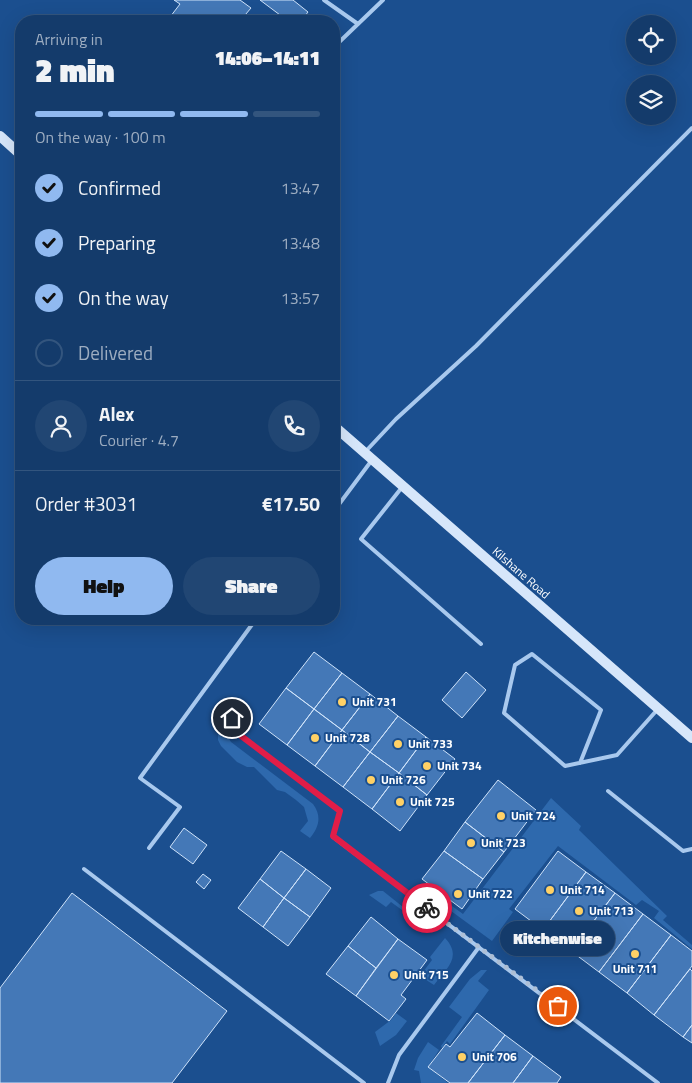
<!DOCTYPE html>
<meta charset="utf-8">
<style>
:root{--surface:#143b6b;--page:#214673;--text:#f1f3f6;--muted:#9dadc1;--line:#33557e;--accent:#90b9f0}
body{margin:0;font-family:"Titillium Web",sans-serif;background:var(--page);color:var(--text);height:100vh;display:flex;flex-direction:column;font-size:19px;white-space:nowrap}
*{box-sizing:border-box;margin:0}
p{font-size:16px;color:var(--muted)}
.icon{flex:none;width:28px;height:28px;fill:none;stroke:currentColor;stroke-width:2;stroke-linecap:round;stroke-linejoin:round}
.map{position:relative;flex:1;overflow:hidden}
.side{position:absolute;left:15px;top:15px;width:325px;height:610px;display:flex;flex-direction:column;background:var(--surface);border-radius:20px;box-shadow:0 5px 20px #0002,0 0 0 1px var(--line)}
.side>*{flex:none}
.tools{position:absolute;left:626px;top:15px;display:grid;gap:10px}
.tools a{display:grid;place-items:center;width:50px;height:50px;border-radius:50%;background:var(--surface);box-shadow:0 5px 20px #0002,0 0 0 1px var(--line);font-size:25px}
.pin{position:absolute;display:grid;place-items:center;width:42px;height:42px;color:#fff;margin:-21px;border:2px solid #fff;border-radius:50%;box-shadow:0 1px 5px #0007}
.courier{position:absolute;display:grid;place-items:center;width:50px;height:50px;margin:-25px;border:4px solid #e11d48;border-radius:50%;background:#fff;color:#222;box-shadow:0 1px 6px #0007}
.bubble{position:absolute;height:35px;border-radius:18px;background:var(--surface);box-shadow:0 5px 20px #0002,0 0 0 1px var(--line);font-size:16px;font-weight:800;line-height:35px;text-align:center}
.headline em{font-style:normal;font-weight:800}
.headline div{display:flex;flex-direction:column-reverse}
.headline{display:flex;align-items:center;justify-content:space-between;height:85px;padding:0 20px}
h1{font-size:32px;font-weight:800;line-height:38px}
.bar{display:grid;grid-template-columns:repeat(4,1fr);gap:8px 5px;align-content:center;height:60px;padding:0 20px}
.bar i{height:6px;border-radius:4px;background:var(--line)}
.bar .current{background:var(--accent)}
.bar p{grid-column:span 4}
.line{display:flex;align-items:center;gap:12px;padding:0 20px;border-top:1px solid var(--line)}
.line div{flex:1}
.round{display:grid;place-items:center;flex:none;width:52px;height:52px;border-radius:26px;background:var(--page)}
ol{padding:0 20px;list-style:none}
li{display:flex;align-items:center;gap:15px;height:55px}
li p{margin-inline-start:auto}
li .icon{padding:5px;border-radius:50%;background:var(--accent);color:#111;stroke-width:4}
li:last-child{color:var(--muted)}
li i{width:28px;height:28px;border:2px solid var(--line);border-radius:50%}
.cta{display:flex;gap:10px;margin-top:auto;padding:10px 20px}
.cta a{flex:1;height:58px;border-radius:30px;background:var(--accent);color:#111;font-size:20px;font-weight:800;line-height:58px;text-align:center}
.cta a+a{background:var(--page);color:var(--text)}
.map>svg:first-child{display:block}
</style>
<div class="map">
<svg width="692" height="1083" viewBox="0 0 692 1083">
<rect width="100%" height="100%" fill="#1b4f8f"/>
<!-- green -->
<path fill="#2e69ad" d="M218,710L224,715L222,727L231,742L313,804C322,816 319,827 310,838L300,831L308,821L304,807L296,800L285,792L277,790L254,767H247L237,762L221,746L218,740Z
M551,798L581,826L579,830L667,916L663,920L692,945V949L654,918L659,911L642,900L636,905L558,846L509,909L513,912L492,941L421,889L423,885L463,914Z
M378,891H383L403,907L402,910L391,902L386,907L369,895Z
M445,938C463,957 446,969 434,985L420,976L432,960L430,957Z
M481,970H487L478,981L489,990L450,1044L447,1041L442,1048L441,1046L462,1017L449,1007L470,979Z
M396,1013L407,1021L396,1035L380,1046L375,1032L391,1020Z
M428,1042L439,1050L428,1067L448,1083H421L419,1071L414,1070L418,1058Z"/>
<!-- building -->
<path fill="#4478b7" stroke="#cfe3fa" d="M174,0H240L251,8L240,21H167L180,4Z
M260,0H293L308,12L301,21H288Z
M314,652L342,673L314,709L286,688Z
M466,672L486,690L462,718L442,700Z
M342,673L370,694L342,730L314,709Z
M286,688L314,709L287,745L259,724Z
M370,694L398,716L370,752L342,730Z
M314,709L342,730L315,766L287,745Z
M398,716L426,737L399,773L370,752Z
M342,730L370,752L343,787L315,766Z
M426,737L455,759L427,795L399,773Z
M370,752L399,773L372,809L343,787Z
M399,773L427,795L400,831L372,809Z
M498,780L536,810L504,852L465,822Z
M465,822L504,852L483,879L444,851Z
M184,828L207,845L193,864L170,847Z
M281,851L306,869L284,898L260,879Z
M444,851L483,879L462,909L422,879Z
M558,851L586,872L543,930L515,909Z
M306,869L331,888L310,917L284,898Z
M586,872L615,893L571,951L543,930Z
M203,874L211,880L204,889L196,882Z
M260,879L284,898L263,927L238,908Z
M72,893L227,1011L172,1083H0V988Z
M615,893L643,914L599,972L571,951Z
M284,898L310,917L288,946L263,927Z
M643,914L671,935L627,993L599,972Z
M371,917L398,939L376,968L348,946Z
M671,935L692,951V966L654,1015L627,993Z
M398,939L427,960L401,995L406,999L389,1021L356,996Z
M348,946L376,968L356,996L326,974Z
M690,969L692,971V1025L683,1037L654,1015Z
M477,1013L505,1035L468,1083H450L428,1067L446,1044L450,1047Z
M692,1025V1043L683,1037Z
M505,1035L533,1056L513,1083H468Z
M533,1056L561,1077L557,1083H513Z"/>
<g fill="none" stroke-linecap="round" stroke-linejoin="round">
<!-- lane -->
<path stroke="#a9c9ee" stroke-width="4" d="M324,0L358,24
M334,47L383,0
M366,451L396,419L476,346L692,128
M403,486L361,539L481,644
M334,511L372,460
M232,718V729L340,811L333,837L658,1083
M580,763L601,710L532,654L515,665L504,713L565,766L617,755L657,710
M608,791L683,851L692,849
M149,848L180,807L140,778L256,619
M84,869L364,1083
M388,1083L399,1055L479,947"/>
<!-- secondary -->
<path stroke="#d6e6fa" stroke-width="10" d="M0,136L21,155
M334,426L692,738"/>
</g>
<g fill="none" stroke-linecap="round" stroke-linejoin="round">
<!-- done -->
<path stroke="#afc1d8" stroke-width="5" stroke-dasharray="0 9" d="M427,908L558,1006"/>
<!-- route -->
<path stroke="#e11d48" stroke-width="6" d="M232,718V729L340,811L333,836L427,908"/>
</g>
<!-- markers -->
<g fill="#ffd166" stroke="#1b4f8f" stroke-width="2">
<circle cx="342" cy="702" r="5"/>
<circle cx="315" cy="738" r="5"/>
<circle cx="398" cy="744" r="5"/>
<circle cx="427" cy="766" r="5"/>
<circle cx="371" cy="780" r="5"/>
<circle cx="400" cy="802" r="5"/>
<circle cx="501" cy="816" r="5"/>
<circle cx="471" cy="843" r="5"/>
<circle cx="550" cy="890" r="5"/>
<circle cx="458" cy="894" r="5"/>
<circle cx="579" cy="911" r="5"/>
<circle cx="635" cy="954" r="5"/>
<circle cx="394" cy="975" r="5"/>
<circle cx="462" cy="1057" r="5"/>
</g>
<g text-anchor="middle" stroke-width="4" stroke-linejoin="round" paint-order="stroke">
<!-- street labels -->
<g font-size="12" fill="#fff" stroke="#1b4f8f">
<text transform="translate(521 573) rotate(41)" y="4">Kilshane Road</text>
</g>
<!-- poi labels -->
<g font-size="12" font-weight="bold" fill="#fff" stroke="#1b4f8f" text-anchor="start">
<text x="352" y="706">Unit 731</text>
<text x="325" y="742">Unit 728</text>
<text x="408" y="748">Unit 733</text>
<text x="437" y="770">Unit 734</text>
<text x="381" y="784">Unit 726</text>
<text x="410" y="806">Unit 725</text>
<text x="511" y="820">Unit 724</text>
<text x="481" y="847">Unit 723</text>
<text x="560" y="894">Unit 714</text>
<text x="468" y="898">Unit 722</text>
<text x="589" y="915">Unit 713</text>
<text x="635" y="973" text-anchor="middle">Unit 711</text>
<text x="404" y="979">Unit 715</text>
<text x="472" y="1061">Unit 706</text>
</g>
</g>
</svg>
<div class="tools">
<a><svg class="icon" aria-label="locate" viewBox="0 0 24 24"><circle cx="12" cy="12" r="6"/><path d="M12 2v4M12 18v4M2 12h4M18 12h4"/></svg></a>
<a><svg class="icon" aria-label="layers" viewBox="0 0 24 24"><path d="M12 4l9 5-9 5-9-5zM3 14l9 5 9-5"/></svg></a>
</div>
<div class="pin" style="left:558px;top:1006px;background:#ea580c"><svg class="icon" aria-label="bag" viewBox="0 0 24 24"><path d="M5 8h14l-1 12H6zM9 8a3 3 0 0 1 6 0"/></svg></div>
<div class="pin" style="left:232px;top:718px;background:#1f2937"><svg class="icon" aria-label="home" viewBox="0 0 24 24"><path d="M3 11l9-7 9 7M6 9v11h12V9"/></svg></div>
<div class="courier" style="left:427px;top:908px"><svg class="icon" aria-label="bike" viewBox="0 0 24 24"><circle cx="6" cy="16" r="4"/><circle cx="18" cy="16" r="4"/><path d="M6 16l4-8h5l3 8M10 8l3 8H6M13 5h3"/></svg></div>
<div class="bubble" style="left:500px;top:921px;width:115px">Kitchenwise</div>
<section class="side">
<div class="headline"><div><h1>2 min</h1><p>Arriving in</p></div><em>14:06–14:11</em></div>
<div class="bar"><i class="current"></i><i class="current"></i><i class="current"></i><i></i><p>On the way · 100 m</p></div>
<ol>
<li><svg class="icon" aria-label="check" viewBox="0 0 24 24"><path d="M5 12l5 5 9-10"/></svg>Confirmed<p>13:47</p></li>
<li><svg class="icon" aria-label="check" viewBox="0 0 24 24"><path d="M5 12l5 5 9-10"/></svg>Preparing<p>13:48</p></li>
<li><svg class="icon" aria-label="check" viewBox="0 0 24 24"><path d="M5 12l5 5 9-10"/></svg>On the way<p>13:57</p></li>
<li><i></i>Delivered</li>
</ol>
<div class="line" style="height:90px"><a class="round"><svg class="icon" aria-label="person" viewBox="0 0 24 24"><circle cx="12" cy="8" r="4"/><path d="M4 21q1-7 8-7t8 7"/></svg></a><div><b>Alex</b><p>Courier · 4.7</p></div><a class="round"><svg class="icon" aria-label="phone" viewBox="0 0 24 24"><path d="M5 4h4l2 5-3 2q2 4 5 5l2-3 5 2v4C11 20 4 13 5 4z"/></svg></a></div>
<div class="line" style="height:65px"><div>Order #3031</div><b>€17.50</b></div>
<div class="cta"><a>Help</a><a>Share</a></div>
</section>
</div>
